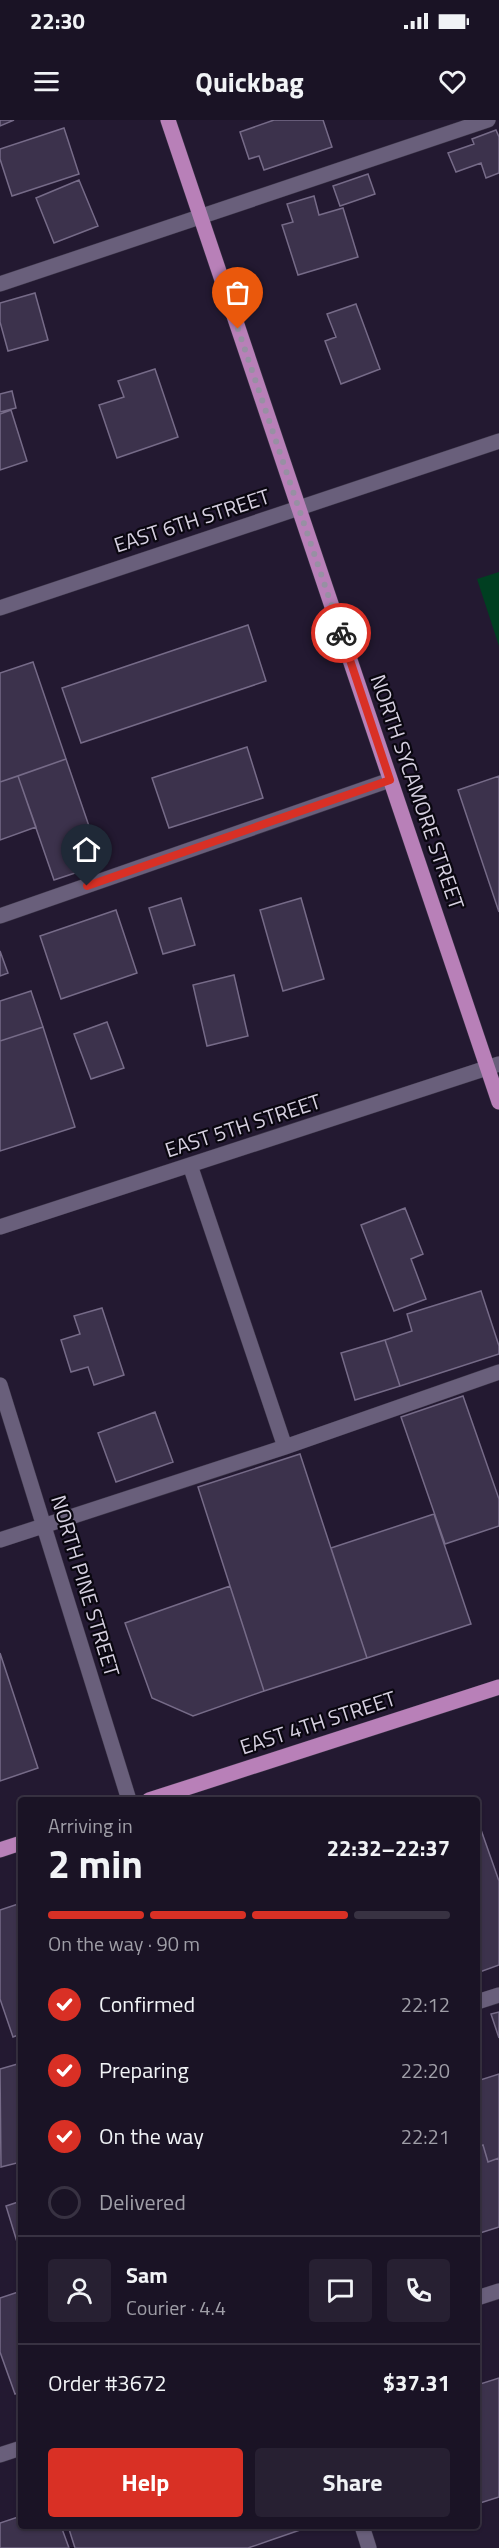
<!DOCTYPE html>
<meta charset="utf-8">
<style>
:root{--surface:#1a1325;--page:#272032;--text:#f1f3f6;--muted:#9f9ea7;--line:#383242;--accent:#d93025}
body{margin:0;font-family:"Titillium Web",sans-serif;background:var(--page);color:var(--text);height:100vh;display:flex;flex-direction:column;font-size:22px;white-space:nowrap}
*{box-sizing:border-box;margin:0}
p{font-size:20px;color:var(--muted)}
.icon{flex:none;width:33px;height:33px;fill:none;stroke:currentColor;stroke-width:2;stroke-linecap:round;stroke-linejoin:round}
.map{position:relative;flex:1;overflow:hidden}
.panel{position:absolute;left:18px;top:1677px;width:462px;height:732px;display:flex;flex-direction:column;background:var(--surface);border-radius:6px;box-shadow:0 2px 4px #0004,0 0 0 2px var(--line)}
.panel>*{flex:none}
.pin{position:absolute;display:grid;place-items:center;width:51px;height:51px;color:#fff;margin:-62px -26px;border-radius:50% 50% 50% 0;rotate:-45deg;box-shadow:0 0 6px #0007}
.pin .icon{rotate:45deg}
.courier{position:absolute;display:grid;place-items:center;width:60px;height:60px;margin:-30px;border:4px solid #d93025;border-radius:50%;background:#fff;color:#222;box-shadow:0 2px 8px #0007}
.head em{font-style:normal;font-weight:700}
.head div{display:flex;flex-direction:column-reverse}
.head{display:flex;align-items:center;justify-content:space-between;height:102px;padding:0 30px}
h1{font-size:39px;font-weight:700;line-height:45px}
.bar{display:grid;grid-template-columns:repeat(4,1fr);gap:9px 6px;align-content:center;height:72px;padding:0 30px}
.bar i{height:8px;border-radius:4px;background:var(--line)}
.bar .active{background:var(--accent)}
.bar p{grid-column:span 4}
.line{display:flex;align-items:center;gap:15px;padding:0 30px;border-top:2px solid var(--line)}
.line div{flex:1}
.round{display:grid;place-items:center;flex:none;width:63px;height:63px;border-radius:6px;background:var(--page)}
ol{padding:0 30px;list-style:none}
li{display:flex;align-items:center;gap:18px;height:66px}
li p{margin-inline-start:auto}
li .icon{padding:6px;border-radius:50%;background:var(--accent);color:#fff;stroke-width:4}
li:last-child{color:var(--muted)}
li i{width:33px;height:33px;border:3px solid var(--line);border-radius:50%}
.cta{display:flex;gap:12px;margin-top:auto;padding:12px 30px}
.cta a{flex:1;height:69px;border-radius:6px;background:var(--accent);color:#fff;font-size:24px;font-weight:700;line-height:69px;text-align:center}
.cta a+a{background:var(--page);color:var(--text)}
.status{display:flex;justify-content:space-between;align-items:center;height:42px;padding:0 30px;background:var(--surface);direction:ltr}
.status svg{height:16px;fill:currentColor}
header{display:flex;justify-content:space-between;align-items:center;height:78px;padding:0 30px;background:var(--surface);font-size:27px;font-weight:700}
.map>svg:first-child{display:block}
</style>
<div class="status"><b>22:30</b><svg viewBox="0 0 49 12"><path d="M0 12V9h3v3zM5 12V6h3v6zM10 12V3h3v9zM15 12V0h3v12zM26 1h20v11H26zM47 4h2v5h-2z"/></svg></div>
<header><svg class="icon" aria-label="menu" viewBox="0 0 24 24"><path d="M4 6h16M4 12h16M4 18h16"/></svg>Quickbag<svg class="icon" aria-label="heart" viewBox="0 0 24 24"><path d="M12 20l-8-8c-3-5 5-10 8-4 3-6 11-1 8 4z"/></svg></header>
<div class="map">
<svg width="499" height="2428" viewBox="0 0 499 2428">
<rect width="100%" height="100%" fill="#231931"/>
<!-- green -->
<path fill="#003f21" d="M499,452V526L477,459Z"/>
<!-- building -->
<path fill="#3c324c" stroke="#766b88" stroke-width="1.5" d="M0,0H14L0,6Z
M274,0H323L332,27L264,50L259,36L249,39L240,12Z
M64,8L79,54L12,76L0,39V29Z
M496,10L499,17V53L486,58L481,43L456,52L448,33L474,24L472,19Z
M368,54L375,74L340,86L333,66Z
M79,60L98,106L54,123L36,78Z
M314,76L319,95L343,88L358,137L298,155L282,105L293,102L287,84Z
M35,173L48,220L8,231L0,202V183Z
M356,184L380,249L341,264L325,221L336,217L327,194Z
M155,249L178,317L117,338L99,285L124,277L118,261Z
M12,271L16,288L0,292V274Z
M11,290L27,341L0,350V294Z
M248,505L266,561L81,623L62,568Z
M33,542L66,639L0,662V553Z
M247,627L263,678L169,708L152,658Z
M66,639L102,744L54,760L18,656Z
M18,656L36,707L0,720V662Z
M499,656V792L458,670Z
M181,778L195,825L163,834L149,788Z
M301,778L324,859L283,871L260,790Z
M116,790L137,853L61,879L40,816Z
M0,831L8,853L0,856Z
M234,855L248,916L207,926L193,865Z
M31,871L43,907L0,921V881Z
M107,902L124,948L91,959L74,914Z
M43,907L75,1007L0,1031V921Z
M405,1088L423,1134L411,1139L426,1179L394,1191L361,1105Z
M481,1171L499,1226V1234L400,1266L385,1220L412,1211L407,1194Z
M102,1188L124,1255L94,1265L88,1247L71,1252L61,1220L80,1214L74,1196Z
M385,1220L400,1266L355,1280L341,1233Z
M463,1276L499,1379V1406L445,1424L401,1297Z
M155,1292L173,1342L116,1362L98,1313Z
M300,1334L367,1538L264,1571L198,1367Z
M434,1394L471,1504L367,1538L331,1428Z
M230,1466L264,1571L193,1596L152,1578L125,1503Z
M0,1533L38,1648L0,1661Z
M480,1707L499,1761V1845L477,1853V1708Z
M21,1783V1914L13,1917L0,1879V1790Z
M499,1892V1918L491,1894Z
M21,1943V2042L1,2047L0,1949Z
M499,1954V2038L488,2042L483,2025L477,2027V1961Z
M483,2025L488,2042L499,2038V2107L477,2114V2027Z
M21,2081V2135L6,2086Z
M21,2171V2272L15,2274L0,2232V2178Z
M499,2258V2377L477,2384V2265Z
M21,2396V2406H61L69,2428H0V2403Z
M68,2406H302L303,2409L248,2428H75Z"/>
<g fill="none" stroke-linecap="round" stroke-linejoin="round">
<!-- minor casing -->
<g stroke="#3c3548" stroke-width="16">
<path id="minor" d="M0,164L488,0
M0,488L499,321
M0,796L390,660
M190,1045L285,1327
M0,1107L499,944
M0,1265L129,1680
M0,1420L285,1327L499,1252
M477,1882L499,1875
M477,2178L499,2171
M0,2335L21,2328
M362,2406L369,2428"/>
</g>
<!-- major casing -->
<g stroke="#3c3548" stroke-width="16">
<path id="major" d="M168,0L499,982
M149,1680L499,1567
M0,1730L21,1723"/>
</g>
<!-- minor -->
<use href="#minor" stroke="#695f7b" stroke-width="15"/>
<!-- major -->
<use href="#major" stroke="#b880b8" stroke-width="15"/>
</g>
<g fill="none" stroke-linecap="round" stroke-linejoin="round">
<!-- done -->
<path stroke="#9790a3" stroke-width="6" stroke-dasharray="0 10.8" d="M238,209L341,513"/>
<!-- route -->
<path stroke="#d93025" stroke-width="8" d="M87,766L390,660L341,513"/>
</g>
<g text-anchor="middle" stroke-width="4.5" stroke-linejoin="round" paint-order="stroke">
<!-- street labels -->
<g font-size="21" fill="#d6d0e0" stroke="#0a0710">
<text transform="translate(192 401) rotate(-18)" y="7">EAST 6TH STREET</text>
<text transform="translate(417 672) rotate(71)" y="7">NORTH SYCAMORE STREET</text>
<text transform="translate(243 1006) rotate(-18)" y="7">EAST 5TH STREET</text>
<text transform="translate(85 1466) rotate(73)" y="7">NORTH PINE STREET</text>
<text transform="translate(318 1603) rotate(-18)" y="7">EAST 4TH STREET</text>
</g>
</g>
</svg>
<div class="pin" style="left:238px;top:209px;background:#ea580c"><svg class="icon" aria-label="bag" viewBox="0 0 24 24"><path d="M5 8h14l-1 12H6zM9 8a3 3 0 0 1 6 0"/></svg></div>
<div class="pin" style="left:87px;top:766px;background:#1f2937"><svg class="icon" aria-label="home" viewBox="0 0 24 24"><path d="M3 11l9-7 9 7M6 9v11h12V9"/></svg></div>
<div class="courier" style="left:341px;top:513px"><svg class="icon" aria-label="bike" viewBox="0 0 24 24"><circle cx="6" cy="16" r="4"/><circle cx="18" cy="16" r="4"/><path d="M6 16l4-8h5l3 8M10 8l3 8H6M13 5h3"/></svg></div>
<section class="panel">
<div class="head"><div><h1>2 min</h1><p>Arriving in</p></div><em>22:32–22:37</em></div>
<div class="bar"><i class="active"></i><i class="active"></i><i class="active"></i><i></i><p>On the way · 90 m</p></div>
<ol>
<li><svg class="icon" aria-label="check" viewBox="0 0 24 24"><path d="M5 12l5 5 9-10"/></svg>Confirmed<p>22:12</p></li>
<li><svg class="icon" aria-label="check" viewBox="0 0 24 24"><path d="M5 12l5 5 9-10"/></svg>Preparing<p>22:20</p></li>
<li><svg class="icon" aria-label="check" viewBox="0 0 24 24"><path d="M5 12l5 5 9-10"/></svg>On the way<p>22:21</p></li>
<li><i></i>Delivered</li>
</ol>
<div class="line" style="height:108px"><a class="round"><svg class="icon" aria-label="person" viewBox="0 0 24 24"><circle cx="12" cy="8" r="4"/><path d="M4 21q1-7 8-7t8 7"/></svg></a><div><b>Sam</b><p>Courier · 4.4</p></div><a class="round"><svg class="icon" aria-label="chat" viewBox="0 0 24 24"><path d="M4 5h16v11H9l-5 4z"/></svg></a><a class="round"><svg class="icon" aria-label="phone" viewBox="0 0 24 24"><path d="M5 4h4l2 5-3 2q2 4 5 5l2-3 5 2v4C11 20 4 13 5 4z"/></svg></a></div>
<div class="line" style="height:78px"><div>Order #3672</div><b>$37.31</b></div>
<div class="cta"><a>Help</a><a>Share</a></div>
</section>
</div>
